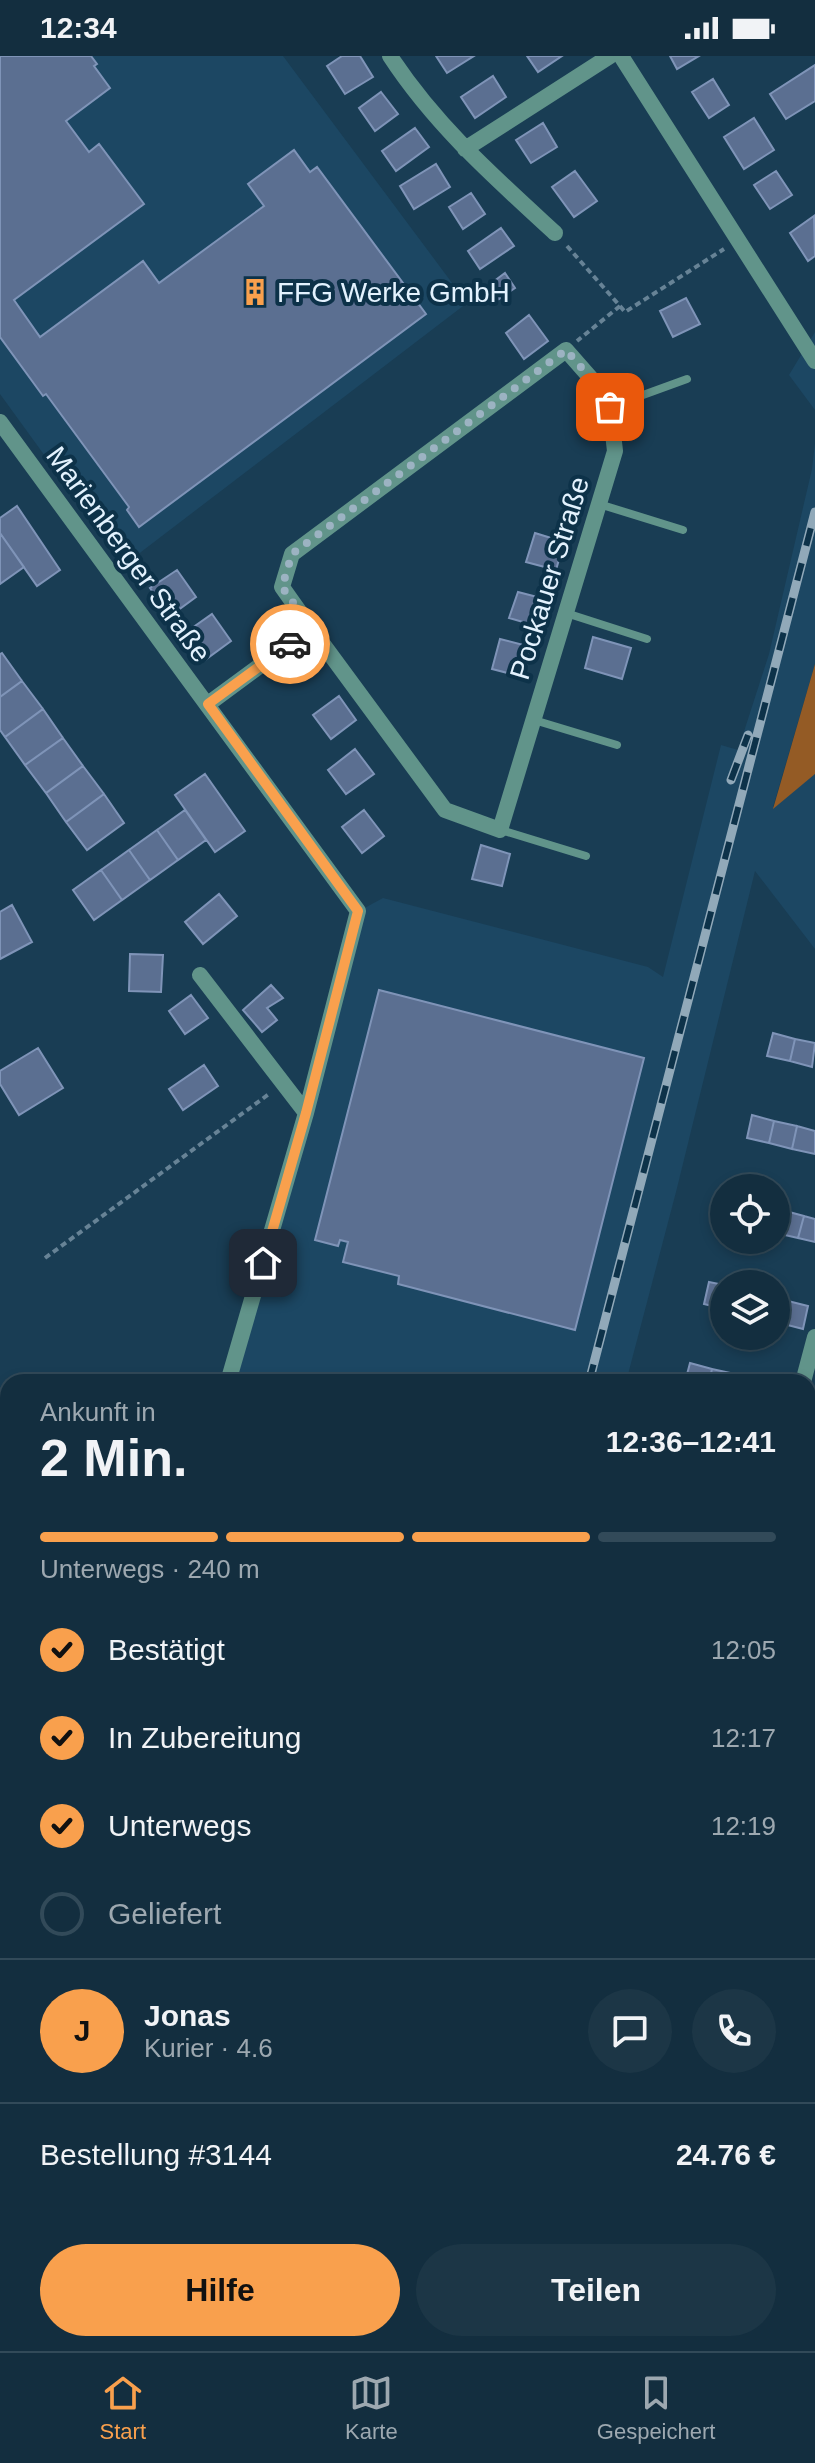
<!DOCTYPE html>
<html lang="de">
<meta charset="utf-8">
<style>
:root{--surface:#132e3f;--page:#1c3646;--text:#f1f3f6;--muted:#9da8b0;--line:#324a59;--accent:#f9a04d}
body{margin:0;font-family:Helvetica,sans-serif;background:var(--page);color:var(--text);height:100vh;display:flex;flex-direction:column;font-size:30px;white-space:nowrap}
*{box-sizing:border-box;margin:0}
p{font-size:26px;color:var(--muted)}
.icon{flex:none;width:44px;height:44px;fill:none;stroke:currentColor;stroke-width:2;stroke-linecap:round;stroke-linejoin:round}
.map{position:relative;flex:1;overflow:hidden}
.sheet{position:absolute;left:0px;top:1318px;width:816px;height:978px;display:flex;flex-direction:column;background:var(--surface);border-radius:24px 24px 0 0;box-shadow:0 4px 12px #0003,0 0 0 2px var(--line)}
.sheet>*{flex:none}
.buttons{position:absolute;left:710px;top:1118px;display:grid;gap:16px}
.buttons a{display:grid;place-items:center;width:80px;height:80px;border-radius:50%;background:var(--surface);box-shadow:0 4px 12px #0003,0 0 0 2px var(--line);font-size:40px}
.pin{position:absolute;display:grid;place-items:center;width:68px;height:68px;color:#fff;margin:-34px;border-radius:16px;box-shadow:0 4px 12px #0006}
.courier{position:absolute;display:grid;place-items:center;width:80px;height:80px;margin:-40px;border:6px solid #f9a04d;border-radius:50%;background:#fff;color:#222;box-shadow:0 2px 10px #0007}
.overview em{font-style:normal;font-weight:700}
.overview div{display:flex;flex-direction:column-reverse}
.overview{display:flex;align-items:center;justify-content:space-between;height:136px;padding:0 40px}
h1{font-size:52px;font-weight:700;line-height:60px}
.bar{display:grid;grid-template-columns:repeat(4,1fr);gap:12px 8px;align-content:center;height:96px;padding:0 40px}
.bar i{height:10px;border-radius:6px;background:var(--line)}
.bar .on{background:var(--accent)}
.bar p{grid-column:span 4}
.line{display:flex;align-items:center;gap:20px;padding:0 40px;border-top:2px solid var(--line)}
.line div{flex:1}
.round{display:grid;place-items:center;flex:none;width:84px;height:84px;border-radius:42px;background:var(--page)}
ol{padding:0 40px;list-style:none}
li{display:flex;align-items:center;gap:24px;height:88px}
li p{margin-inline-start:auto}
li .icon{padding:8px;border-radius:50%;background:var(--accent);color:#111;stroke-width:4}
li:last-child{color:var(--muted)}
li i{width:44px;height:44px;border:4px solid var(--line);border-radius:50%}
.primary-button{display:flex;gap:16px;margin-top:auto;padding:16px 40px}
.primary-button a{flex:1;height:92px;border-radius:48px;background:var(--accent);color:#111;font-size:32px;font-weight:700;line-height:92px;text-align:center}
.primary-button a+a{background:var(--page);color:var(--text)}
.status{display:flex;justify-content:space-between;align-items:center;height:56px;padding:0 40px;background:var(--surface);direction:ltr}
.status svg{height:22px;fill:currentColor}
.tabs{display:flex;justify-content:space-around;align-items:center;height:112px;border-top:2px solid var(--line);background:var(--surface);font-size:22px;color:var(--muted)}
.tabs a{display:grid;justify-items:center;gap:4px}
.tabs .on{color:var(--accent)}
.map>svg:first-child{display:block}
</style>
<div class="status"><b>12:34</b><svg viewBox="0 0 49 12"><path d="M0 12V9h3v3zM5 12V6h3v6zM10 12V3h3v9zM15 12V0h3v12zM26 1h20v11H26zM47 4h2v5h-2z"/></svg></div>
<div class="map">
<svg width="815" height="2295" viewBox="0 0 815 2295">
<rect width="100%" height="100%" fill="#193d54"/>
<!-- built -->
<path fill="#1c4763" d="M0,0H283L467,247L124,509L0,338Z
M815,276V354L789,319Z
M815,387V608L773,751L815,718V893L755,815L676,1136L626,1326H231L359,855L383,842L648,911L663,921L721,689L738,694L769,598L812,413Z
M8,1896V2130L0,2138V1915Z
M465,2288H799L815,2295H461Z"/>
<!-- forest -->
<path fill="#945b25" d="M815,608V718L773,753Z"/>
<!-- building -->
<path fill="#5b6f91" stroke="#7f94b8" stroke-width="2" d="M0,0H91L97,8L94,10L110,32L66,65L89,96L99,88L144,148L14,244L40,281L143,205L159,227L264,150L248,128L294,94L310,116L317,111L426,258L139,471L127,454L129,451L46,338L43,340L0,281Z
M342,0H360L373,21L345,38L327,10Z
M436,0H474L447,17Z
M527,0H562L538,16Z
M670,0H699L677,13Z
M815,9V45L786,63L770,38Z
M493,20L506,41L475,62L461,41Z
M713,23L729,49L709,62L692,36Z
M381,36L398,58L375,75L359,52Z
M754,62L774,94L744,113L724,81Z
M543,67L557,91L531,107L516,84Z
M415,72L429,91L396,115L382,95Z
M436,108L450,131L414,153L400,130Z
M575,115L597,145L574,161L552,131Z
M776,115L792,139L770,153L754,129Z
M471,137L485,158L463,173L449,151Z
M814,160L815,200L808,205L790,177Z
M501,172L514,190L480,213L468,195Z
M505,217L515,232L499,243L489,229Z
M686,242L700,268L673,281L660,255Z
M529,259L548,285L524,303L506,277Z
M17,450L60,514L37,530L0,477V462Z
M0,477L24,511L0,528Z
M535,477L564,486L556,514L526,506Z
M177,514L196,541L170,560L150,532Z
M518,536L545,543L537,570L509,562Z
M212,558L231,585L205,604L185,577Z
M593,581L631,592L622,623L585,612Z
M500,583L531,591L523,621L492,613Z
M2,597L22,625L0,641V598Z
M22,625L43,653L5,681L0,674V641Z
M339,640L356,664L331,683L313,659Z
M43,653L63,682L25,709L5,681Z
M63,682L83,710L46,737L25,709Z
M355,693L374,718L346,738L328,714Z
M83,710L104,738L66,766L46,737Z
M205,718L245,775L215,796L175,739Z
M104,738L124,767L87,794L66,766Z
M185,754L206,784L178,804L157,774Z
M364,754L384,780L362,797L342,771Z
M157,774L178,804L150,824L129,794Z
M481,789L510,798L502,830L472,823Z
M129,794L150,824L122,844L101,814Z
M101,814L122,844L94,864L73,834Z
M219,838L237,860L203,888L185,866Z
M12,849L32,886L0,903V856Z
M130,898L163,899L161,936L129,935Z
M271,929L283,942L267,952L277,964L262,976L243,954Z
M379,934L644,1002L575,1274L398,1228L399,1220L343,1206L348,1186L340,1184L338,1190L315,1184Z
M191,939L208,962L185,978L169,955Z
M773,977L795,983L790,1005L767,1000Z
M795,983L815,987L812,1011L790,1005Z
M38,992L63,1032L19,1059L0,1028V1015Z
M204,1009L218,1030L183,1054L169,1033Z
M752,1059L774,1065L769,1087L747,1082Z
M774,1065L797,1070L792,1093L769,1087Z
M797,1070L815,1075V1098L792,1093Z
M778,1153L804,1160L798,1182L776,1177Z
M804,1160L815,1163V1186L798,1182Z
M709,1226L724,1229V1253L704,1248Z
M780,1243L808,1250L803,1273L776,1266Z
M690,1307L712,1313L709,1326H685Z
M712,1313L735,1318L733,1326H709Z
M735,1318L760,1325V1326H733Z
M808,1452L815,1453V1480L808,1478Z
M808,1478L815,1480L813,1506L808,1505Z
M808,1873L815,1877V1896L810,1904L808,1903Z
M808,1995L815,1998V2029L808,2025Z
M815,2163V2219H814L808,2210V2168Z
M616,2288H648L665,2295H613Z"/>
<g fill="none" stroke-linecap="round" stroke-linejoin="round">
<!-- path -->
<path stroke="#678396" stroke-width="4" stroke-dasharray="6 4" stroke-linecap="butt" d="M567,190L620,250L577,285
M620,250L625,256L724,193
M45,1202L269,1038
M808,1864L815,1868
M808,1983L815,1986
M539,2288L547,2295"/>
<!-- service -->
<path stroke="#61948a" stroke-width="8" d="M610,351L687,323
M599,448L683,474
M566,557L647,583
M534,664L617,689
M501,774L586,800
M0,2150L8,2142
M808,2243L815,2238"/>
<!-- minor -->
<path stroke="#61948a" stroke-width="16" d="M390,0C435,69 495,122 555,177
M465,93L610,0
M0,366L358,855L306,1057L228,1326
M208,648L311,572L445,754L500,774L615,395L610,351L595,327L566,294L292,498L282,531L311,572
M200,919L306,1057
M803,1326L815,1281
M808,1766L815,1757"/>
<!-- tertiary -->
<path stroke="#61948a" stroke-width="16" d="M621,0L815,305"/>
<!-- secondary -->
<path stroke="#73c7b7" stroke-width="16" d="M423,2295V2288"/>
<!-- rail casing -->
<g stroke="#91a9b9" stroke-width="9">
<path id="rail" d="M731,724L748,679
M589,1326L815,456
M337,2295L339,2288"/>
</g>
<!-- rail -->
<use href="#rail" stroke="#0d3249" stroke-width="6" stroke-dasharray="18" stroke-linecap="butt"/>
</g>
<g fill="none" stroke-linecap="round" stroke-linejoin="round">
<!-- done -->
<path stroke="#9cb3c2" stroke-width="8" stroke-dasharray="0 14.4" d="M290,588L311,572L282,531L292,498L566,294L595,327L610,351"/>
<!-- route -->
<path stroke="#f9a04d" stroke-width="10" d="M263,1207L306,1057L358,855L208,648L290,588"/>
</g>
<!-- icons -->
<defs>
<g id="building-bare" transform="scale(2.16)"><path d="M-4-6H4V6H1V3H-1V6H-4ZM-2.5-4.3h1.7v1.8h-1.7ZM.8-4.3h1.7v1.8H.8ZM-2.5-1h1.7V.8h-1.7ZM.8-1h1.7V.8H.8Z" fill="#f9a04d" stroke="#0d3249" stroke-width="2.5" paint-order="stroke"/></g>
</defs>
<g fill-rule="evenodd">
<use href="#building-bare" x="255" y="236"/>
</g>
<g text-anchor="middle" stroke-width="8" stroke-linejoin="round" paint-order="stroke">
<!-- poi labels -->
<g font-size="28" fill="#e3f2fe" stroke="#0d3249" text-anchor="start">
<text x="277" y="246">FFG Werke GmbH</text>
</g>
<!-- street labels -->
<g font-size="28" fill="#e3f2fe" stroke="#0d3249">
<text transform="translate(129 498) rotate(54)" y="10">Marienberger Straße</text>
<text transform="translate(549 522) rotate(-73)" y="10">Pockauer Straße</text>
</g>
</g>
</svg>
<div class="buttons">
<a><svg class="icon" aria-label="locate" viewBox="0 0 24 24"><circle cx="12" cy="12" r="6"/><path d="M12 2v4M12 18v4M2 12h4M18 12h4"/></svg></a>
<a><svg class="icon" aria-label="layers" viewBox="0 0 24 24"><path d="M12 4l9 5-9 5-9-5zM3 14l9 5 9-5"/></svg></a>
</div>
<div class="pin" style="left:610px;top:351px;background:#ea580c"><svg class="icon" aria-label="bag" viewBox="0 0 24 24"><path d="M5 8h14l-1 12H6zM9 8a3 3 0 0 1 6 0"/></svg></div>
<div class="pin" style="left:263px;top:1207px;background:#1f2937"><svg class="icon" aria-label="home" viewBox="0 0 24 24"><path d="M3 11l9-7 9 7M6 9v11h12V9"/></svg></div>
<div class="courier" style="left:290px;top:588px"><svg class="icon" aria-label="car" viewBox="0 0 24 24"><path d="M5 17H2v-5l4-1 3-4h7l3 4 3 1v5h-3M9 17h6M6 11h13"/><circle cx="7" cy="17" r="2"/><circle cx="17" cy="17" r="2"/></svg></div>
<section class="sheet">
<div class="overview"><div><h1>2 Min.</h1><p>Ankunft in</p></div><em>12:36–12:41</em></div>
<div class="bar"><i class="on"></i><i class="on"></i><i class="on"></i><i></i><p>Unterwegs · 240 m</p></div>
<ol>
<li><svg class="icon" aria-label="check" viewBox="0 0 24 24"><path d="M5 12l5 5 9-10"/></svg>Bestätigt<p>12:05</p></li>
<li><svg class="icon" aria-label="check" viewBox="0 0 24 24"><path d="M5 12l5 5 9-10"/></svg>In Zubereitung<p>12:17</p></li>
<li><svg class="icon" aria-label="check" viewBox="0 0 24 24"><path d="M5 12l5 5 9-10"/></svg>Unterwegs<p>12:19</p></li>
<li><i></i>Geliefert</li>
</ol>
<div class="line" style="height:144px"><b class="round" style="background:var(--accent);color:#111">J</b><div><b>Jonas</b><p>Kurier · 4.6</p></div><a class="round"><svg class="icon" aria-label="chat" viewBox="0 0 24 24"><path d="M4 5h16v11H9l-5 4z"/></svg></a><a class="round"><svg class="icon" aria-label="phone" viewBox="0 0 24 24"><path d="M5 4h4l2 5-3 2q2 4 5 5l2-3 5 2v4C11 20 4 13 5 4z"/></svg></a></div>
<div class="line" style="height:104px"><div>Bestellung #3144</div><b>24.76 €</b></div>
<div class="primary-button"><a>Hilfe</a><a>Teilen</a></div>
</section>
</div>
<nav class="tabs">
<a class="on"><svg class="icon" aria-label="home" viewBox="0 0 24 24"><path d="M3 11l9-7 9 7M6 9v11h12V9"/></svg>Start</a>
<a><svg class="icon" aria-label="map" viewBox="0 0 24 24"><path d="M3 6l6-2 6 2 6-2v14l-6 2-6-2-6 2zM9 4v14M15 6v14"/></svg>Karte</a>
<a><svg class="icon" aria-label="saved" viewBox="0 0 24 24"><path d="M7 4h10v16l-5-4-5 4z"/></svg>Gespeichert</a>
</nav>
